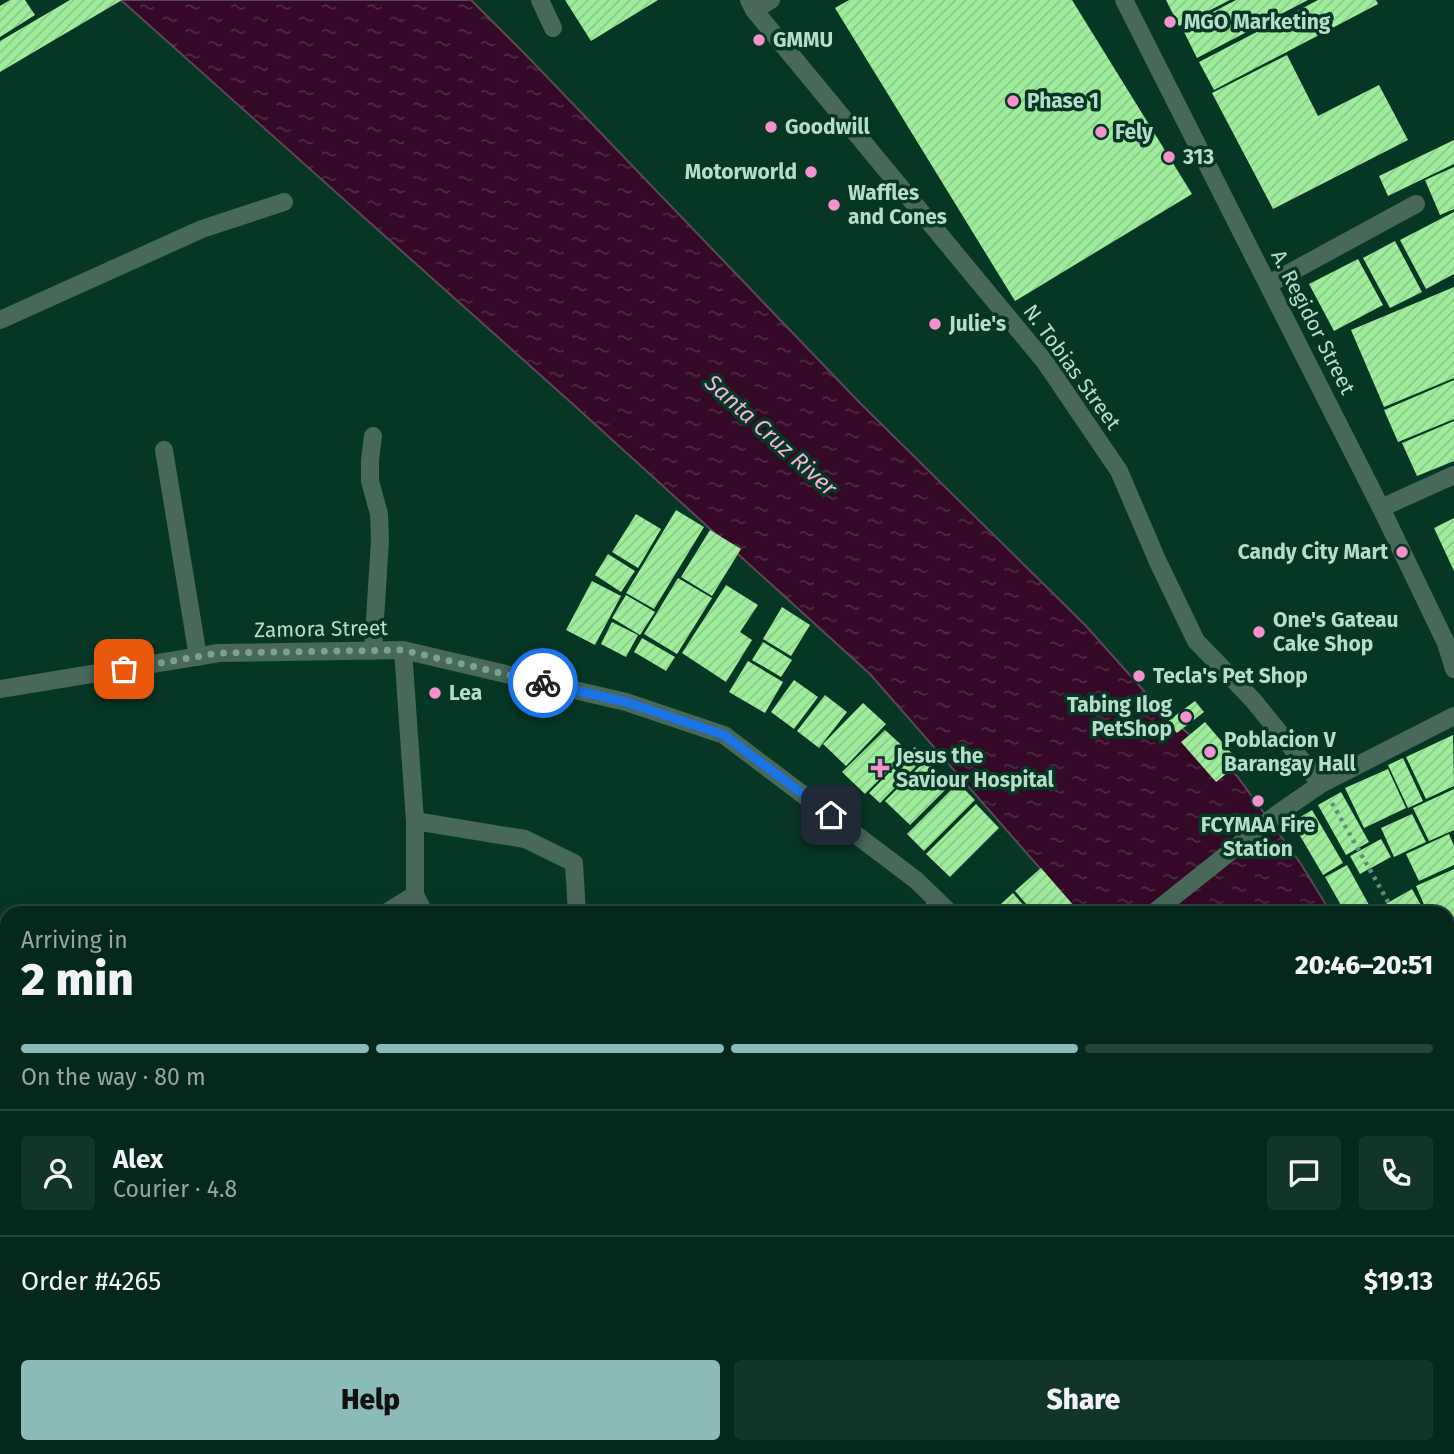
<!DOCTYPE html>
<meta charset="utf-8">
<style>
:root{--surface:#04291c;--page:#123529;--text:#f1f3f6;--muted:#97a6a3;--line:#25453b;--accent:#8bbbb9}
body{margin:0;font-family:"Fira Sans",sans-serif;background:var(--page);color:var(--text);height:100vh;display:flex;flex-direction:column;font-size:26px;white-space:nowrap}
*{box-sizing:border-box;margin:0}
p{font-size:23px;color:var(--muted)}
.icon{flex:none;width:38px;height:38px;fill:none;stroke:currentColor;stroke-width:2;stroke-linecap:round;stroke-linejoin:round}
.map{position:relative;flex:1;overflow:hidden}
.side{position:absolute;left:0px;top:906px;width:1454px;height:548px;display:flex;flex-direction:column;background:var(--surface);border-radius:21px 21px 0 0;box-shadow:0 7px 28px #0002,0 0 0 2px var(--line)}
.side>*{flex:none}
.pin{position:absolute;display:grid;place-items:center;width:60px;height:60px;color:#fff;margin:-30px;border-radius:14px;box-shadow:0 4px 10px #0006}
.courier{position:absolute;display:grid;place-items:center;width:70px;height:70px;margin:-35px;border:5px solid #1a73e8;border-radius:50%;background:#fff;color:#222;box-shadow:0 2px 9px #0007}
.head em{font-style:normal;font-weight:800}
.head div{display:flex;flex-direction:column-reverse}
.head{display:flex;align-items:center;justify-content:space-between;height:119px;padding:0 21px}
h1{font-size:46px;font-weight:800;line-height:52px}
.bar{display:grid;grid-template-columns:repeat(4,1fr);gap:10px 7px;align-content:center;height:84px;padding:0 21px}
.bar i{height:9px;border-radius:5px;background:var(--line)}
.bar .current{background:var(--accent)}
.bar p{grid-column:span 4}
.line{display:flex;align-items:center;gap:18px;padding:0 21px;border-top:2px solid var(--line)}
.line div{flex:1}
.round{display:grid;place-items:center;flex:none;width:74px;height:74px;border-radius:7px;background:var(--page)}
.button{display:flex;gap:14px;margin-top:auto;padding:14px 21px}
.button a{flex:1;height:80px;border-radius:7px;background:var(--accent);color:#111;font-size:28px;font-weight:800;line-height:80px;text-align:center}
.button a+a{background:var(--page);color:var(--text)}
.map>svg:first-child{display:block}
</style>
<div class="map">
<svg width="1454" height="1454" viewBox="0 0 1454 1454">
<defs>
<pattern id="water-ripples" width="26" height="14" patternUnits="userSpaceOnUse" patternTransform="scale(1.75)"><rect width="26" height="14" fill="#340826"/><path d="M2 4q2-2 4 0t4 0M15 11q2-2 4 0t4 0" fill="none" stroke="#4f2c44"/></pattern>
<pattern id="building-hatch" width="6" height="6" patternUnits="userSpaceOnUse" patternTransform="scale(1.75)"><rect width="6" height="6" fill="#9fed9c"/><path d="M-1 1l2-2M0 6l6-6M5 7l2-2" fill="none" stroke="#8acb89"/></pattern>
</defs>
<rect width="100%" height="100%" fill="#063725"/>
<!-- water -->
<path fill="url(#water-ripples)" stroke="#5b4857" stroke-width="2" d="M121,0H471L525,54L859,402L1086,626L1161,710L1237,776L1301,864L1331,913H1079L870,674L576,407Z
M1447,1115L1454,1128V1454H1389L1386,1447H1447Z"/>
<!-- building -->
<path fill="url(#building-hatch)" d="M10,0H25L35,15L0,37V6Z
M70,0H122L0,72V41Z
M565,0H658L591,41Z
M849,0H1072L1192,194L1015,301L835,8Z
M1166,0H1230L1179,26Z
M1236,0H1308L1197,58L1182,28Z
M1318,0H1376L1378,4L1214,90L1199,62Z
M1287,55L1318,116L1379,85L1408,140L1273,209L1212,93Z
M1454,140V164L1388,196L1379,176Z
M1454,167V209L1440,215L1425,180Z
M1454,212V274L1426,289L1400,240Z
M1395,241L1422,292L1390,308L1363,258Z
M1358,259L1383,305L1334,331L1309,284Z
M1454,287V378L1384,407L1351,330Z
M1454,380V419L1398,442L1384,410Z
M1454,421V461L1417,476L1402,443Z
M676,510L704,527L654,609L626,593Z
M636,514L661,529L638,568L612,552Z
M1454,518V571L1434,528Z
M710,530L741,549L712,596L681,577Z
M608,554L635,571L621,592L595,575Z
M678,578L712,598L677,654L644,634Z
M592,581L621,596L595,645L566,630Z
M726,585L758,605L740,632L752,640L726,682L682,653Z
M626,595L655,612L640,635L612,618Z
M782,607L810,625L791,656L763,639Z
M612,622L638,635L626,657L601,644Z
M642,638L675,657L666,671L634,652Z
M763,642L792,660L781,677L752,660Z
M748,661L783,682L765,713L729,692Z
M794,680L818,697L794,729L771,712Z
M825,695L847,712L819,748L797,731Z
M1195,701L1204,712L1177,733L1168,721Z
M863,703L886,724L846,766L823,744Z
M1205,722L1240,763L1216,782L1181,742Z
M885,730L908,751L865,794L842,772Z
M1453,735L1454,786L1426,799L1406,757Z
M915,747L925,757L880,803L869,793Z
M1403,758L1423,801L1408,808L1388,765Z
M926,760L951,784L910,825L885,801Z
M1388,769L1406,808L1364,828L1345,788Z
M958,783L975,800L924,851L907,834Z
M1454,789V830L1429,841L1413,808Z
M1341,792L1369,842L1346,855L1318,805Z
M976,804L999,828L950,877L926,854Z
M1312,810L1343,863L1323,875L1292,822Z
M1412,814L1426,842L1394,857L1381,828Z
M1449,834L1454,846V865L1419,881L1406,854Z
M1381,839L1391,857L1360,874L1350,856Z
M1347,865L1374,914H1346L1325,877Z
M1041,868L1081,914H1035L1015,891Z
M1454,869V946L1447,949V914H1428L1416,886Z
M1412,889L1426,914H1380L1377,909Z
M1013,893L1031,914H990Z
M928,902L939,914H916Z
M1454,960V996L1447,1000V964Z
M1447,1028L1454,1038V1050L1447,1055Z
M485,1447H507L509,1449L512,1447H530L534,1454H474Z
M675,1447H730L734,1454H679Z
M1080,1447H1118L1122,1454H1069Z
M1188,1447H1222L1209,1454H1191Z
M1227,1447H1264L1267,1454H1214Z
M1331,1447H1364L1368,1454H1320Z"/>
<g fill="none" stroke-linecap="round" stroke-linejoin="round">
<!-- path -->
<path stroke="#638f7c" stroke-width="4.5" stroke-dasharray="3.5 5" stroke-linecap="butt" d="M1332,803L1395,914
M1447,1004L1454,1016"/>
<!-- minor -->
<path stroke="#486859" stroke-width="18" d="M540,0L553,28
M749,0L754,10L1045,362L1119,471L1158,562L1196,641L1253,700L1321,784
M1124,0L1381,508L1446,643L1454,669
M754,10L771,0
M1269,284L1416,204
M0,320L202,229L284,202
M373,436L370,460V481L379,514L380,540L373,651
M164,450L198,657
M1381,508L1454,475
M0,689L219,653L403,650L626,702L724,735L916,880L951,914
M415,821L525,839L574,863L577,914
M415,895L425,914
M384,914L415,895V821L403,650
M1152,914L1280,812L1321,784L1454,716
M0,1163L7,1159
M118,1447L120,1454
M564,1447L568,1454
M1293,1447L1297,1454
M138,1454L153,1447"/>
</g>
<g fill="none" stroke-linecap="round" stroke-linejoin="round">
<!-- done -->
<path stroke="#78a390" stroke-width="7" stroke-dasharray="0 12.6" d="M124,669L219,653L403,650L543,683"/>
<!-- route -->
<path stroke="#1a73e8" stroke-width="9" d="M543,683L626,702L724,735L831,815"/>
</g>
<!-- markers -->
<g fill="#f690cf" stroke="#063725" stroke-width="2.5">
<circle cx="1170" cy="22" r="7"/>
<circle cx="759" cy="40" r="7"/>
<circle cx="1013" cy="101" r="7"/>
<circle cx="771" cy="127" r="7"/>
<circle cx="1101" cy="132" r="7"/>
<circle cx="1169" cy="157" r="7"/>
<circle cx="811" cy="172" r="7"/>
<circle cx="834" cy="205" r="7"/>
<circle cx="935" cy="324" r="7"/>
<circle cx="1402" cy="552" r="7"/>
<circle cx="1259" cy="632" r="7"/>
<circle cx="1139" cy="676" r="7"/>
<circle cx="435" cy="693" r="7"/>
<circle cx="1186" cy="717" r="7"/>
<circle cx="1210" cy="752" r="7"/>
<path d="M876.5 757.5h7v7h7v7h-7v7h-7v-7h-7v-7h7z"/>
<circle cx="1258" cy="801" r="7"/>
</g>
<g text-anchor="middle" stroke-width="7" stroke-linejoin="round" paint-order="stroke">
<!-- poi labels -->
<g font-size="21" font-weight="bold" fill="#b6ddca" stroke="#063725" text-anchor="start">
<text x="1184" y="29">MGO Marketing</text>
<text x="773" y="47">GMMU</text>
<text x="1027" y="108">Phase 1</text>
<text x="785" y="134">Goodwill</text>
<text x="1115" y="139">Fely</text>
<text x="1183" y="164">313</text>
<text x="797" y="179" text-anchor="end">Motorworld</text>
<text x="848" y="200">Waffles<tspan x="848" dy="24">and Cones</tspan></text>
<text x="949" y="331">Julie's</text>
<text x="1388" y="559" text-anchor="end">Candy City Mart</text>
<text x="1273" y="627">One's Gateau<tspan x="1273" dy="24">Cake Shop</tspan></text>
<text x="1153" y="683">Tecla's Pet Shop</text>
<text x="449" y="700">Lea</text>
<text x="1172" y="712" text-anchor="end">Tabing Ilog<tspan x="1172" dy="24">PetShop</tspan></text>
<text x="1224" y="747">Poblacion V<tspan x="1224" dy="24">Barangay Hall</tspan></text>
<text x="896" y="763">Jesus the<tspan x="896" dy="24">Saviour Hospital</tspan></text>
<text x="1258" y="832" text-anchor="middle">FCYMAA Fire<tspan x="1258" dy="24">Station</tspan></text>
</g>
<!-- street labels -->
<g font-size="21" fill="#b6ddca" stroke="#063725">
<text transform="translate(1313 322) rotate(63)" y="7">A. Regidor Street</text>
<text transform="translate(1072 367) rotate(54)" y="7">N. Tobias Street</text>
<text transform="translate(321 629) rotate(-1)" y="7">Zamora Street</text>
</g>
<!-- water labels -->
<g font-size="23" font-style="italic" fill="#f7b0d9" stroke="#063725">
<text transform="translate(771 435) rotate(42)" y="8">Santa Cruz River</text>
</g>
</g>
</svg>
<div class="pin" style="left:124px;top:669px;background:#ea580c"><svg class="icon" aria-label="bag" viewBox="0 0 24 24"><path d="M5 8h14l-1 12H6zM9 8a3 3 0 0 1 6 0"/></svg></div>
<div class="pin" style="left:831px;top:815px;background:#1f2937"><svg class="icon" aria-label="home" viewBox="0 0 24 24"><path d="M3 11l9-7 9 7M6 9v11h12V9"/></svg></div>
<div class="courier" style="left:543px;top:683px"><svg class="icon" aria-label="bike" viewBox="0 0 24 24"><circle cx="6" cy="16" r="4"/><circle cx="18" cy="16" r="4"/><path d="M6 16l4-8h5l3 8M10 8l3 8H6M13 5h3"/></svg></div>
<section class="side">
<div class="head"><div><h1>2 min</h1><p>Arriving in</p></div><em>20:46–20:51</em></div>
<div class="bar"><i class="current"></i><i class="current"></i><i class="current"></i><i></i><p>On the way · 80 m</p></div>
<div class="line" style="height:126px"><a class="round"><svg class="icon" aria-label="person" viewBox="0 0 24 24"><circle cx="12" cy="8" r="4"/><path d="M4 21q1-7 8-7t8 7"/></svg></a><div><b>Alex</b><p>Courier · 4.8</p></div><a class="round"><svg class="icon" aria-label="chat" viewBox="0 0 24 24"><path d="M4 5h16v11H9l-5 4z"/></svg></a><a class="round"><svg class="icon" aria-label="phone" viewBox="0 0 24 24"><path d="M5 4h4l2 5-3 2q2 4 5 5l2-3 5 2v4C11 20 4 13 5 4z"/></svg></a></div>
<div class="line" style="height:91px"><div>Order #4265</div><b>$19.13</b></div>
<div class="button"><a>Help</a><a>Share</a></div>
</section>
</div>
